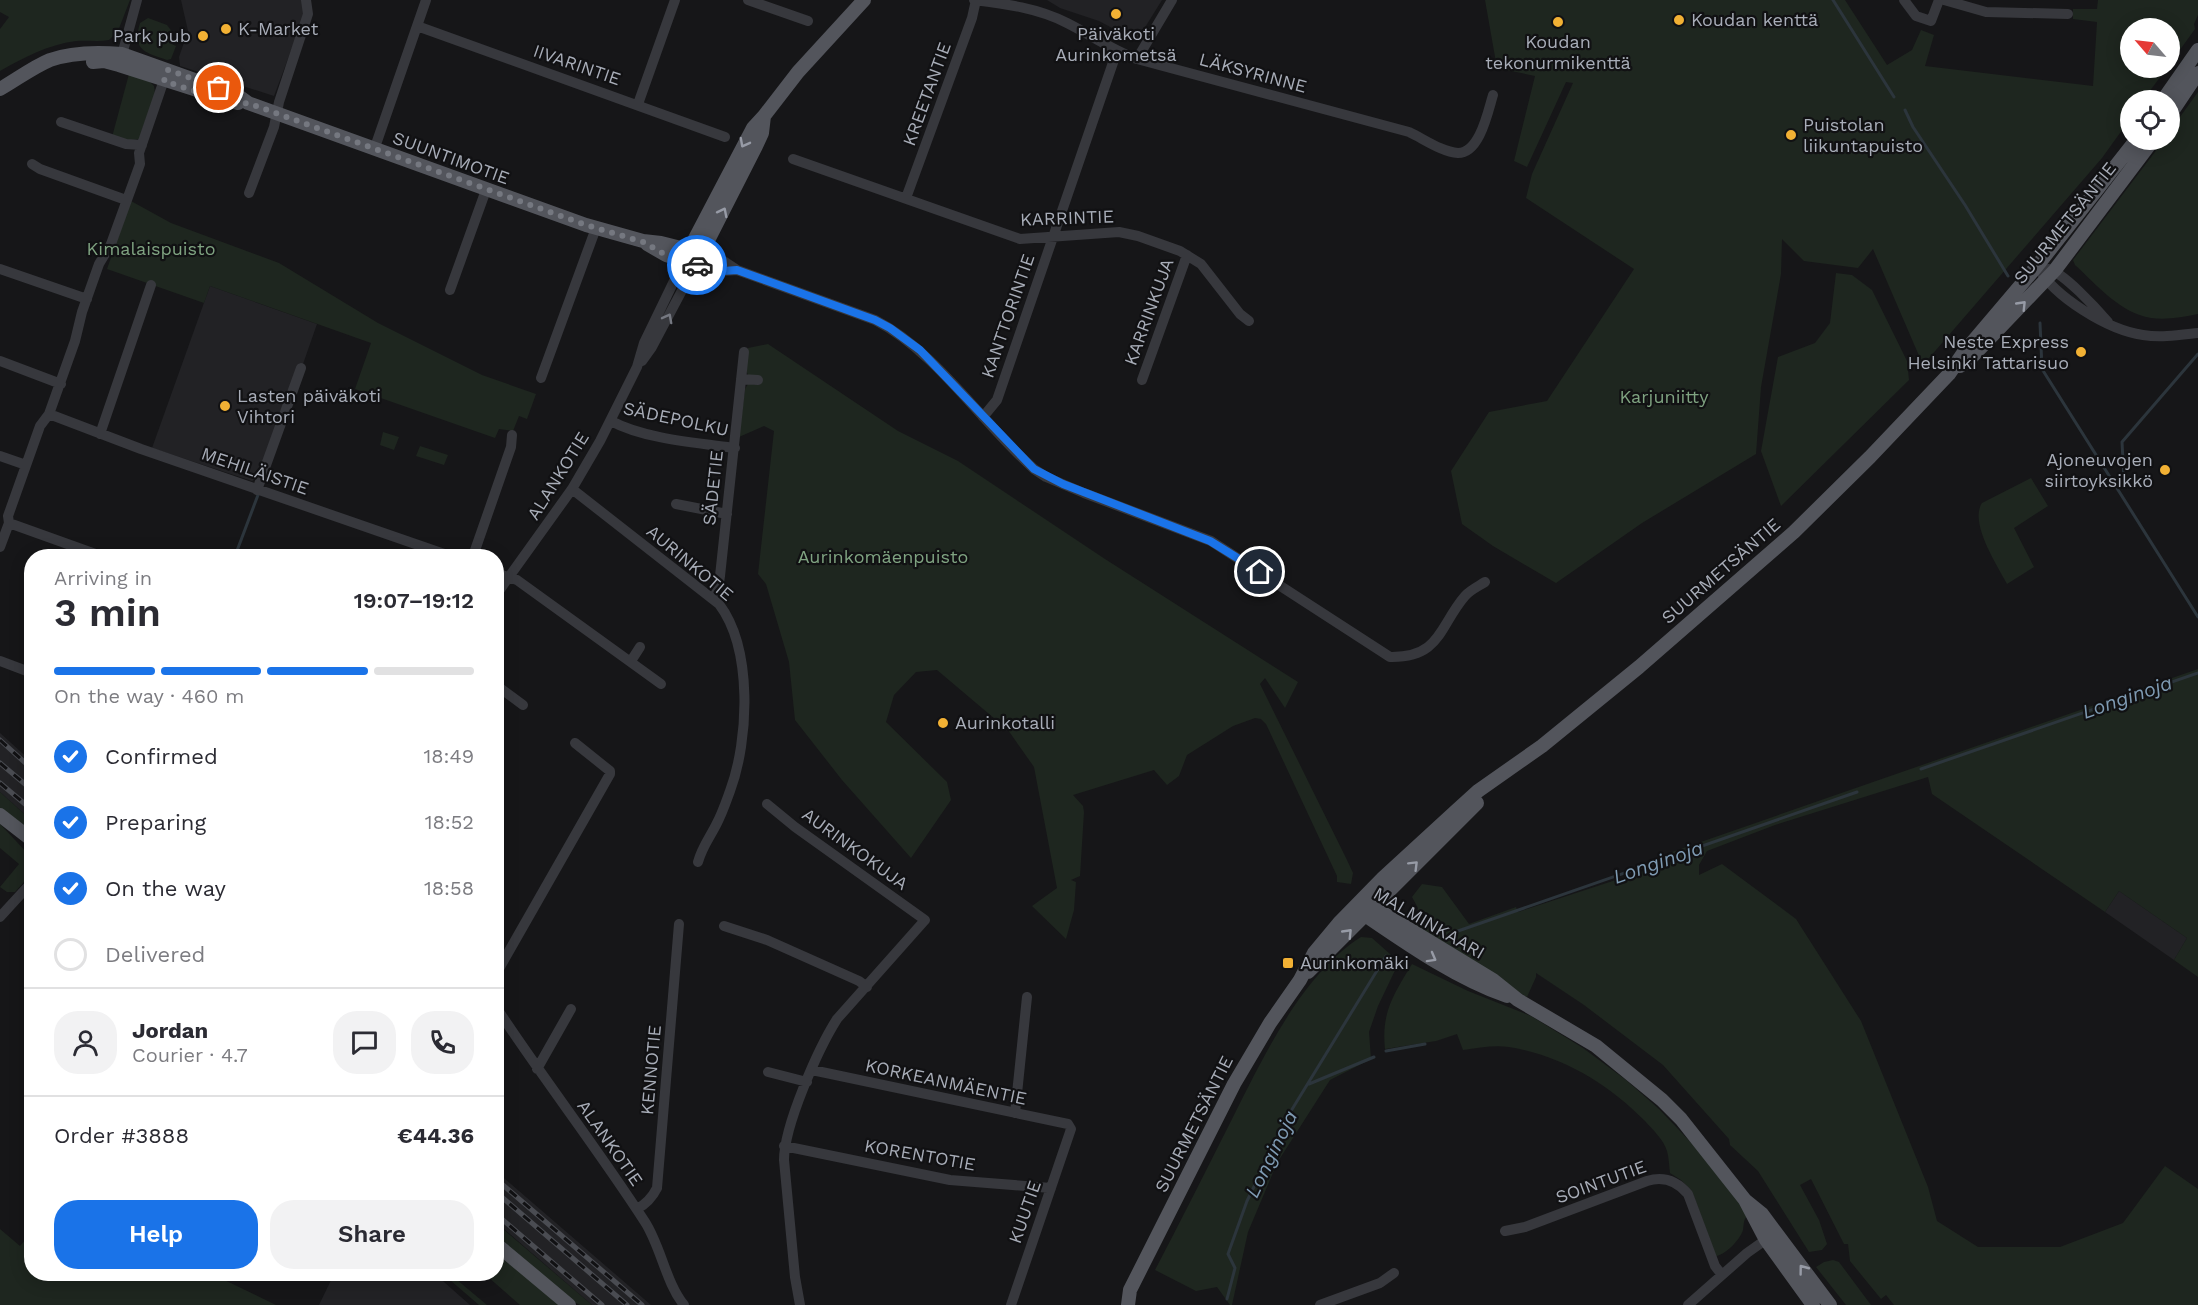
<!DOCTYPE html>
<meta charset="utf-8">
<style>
:root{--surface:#fff;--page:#f2f2f3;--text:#2b2b33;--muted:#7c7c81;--line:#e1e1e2;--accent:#1a73e8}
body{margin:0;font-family:"Work Sans",sans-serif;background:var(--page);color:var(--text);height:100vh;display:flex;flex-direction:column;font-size:22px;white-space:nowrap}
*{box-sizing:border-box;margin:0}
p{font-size:20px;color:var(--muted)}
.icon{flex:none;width:33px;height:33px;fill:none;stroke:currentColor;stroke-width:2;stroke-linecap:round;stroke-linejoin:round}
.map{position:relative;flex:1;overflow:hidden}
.drawer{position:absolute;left:24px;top:549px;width:480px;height:732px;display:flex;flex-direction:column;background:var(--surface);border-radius:24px;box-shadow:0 3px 15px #0003}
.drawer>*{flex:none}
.needle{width:39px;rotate:298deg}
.tools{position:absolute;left:2120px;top:18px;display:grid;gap:12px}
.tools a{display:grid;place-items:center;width:60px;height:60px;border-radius:50%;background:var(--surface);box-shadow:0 3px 15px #0003;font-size:30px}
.pin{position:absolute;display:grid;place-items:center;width:51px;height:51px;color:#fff;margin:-26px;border:3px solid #fff;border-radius:50%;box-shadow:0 2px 6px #0007}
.courier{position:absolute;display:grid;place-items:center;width:60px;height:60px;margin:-30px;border:4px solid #1a73e8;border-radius:50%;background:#fff;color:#222;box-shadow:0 2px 8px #0007}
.summary em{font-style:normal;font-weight:600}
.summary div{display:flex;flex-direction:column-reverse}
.summary{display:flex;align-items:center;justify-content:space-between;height:102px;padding:0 30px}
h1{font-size:39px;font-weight:600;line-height:45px}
.bar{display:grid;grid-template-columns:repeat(4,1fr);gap:9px 6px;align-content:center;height:72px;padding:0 30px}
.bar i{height:8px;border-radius:4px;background:var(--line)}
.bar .active{background:var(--accent)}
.bar p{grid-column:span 4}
.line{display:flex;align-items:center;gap:15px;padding:0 30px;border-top:2px solid var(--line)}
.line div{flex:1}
.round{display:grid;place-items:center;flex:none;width:63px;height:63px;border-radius:24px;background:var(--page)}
ol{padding:0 30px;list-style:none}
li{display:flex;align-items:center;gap:18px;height:66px}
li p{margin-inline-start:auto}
li .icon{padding:6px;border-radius:50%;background:var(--accent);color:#fff;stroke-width:4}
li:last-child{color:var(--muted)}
li i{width:33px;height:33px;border:3px solid var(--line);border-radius:50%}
.button{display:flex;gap:12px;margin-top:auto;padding:12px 30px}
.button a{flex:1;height:69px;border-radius:24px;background:var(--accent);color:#fff;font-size:24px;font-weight:600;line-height:69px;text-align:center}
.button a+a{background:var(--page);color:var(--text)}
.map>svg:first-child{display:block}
</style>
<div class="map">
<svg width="2198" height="1305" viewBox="0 0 2198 1305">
<rect width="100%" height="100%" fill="#161618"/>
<!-- built -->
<path fill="#222225" d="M181,0H310L274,96L180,66L179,57L188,31Z
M1047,0H1162L1139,37H1129L1099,21L1060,8Z
M210,286L317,324L303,364L299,363L259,476L252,481L152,448Z
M0,733L31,761V820L0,792Z
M2119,891L2187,938L2174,960L2105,912Z
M497,1172L651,1305H592L497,1223Z
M334,1274H435L470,1305H319Z"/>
<!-- green -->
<path fill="#1e261f" d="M0,0H130L118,31L109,40C98,42 87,40 76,41C47,45 25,57 0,71V29L9,17L0,12Z
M1485,0H1845L1887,65L1912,50L1921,30L1934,35L1925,66L2093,86L2097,22L2073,19V9H2097L2098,0H2198V15L2194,24L2195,29L2169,65V28H2130V68H2167L2143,100H2130V119L2102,158L1923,365L1873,249L1858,268L1804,261L1782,239L1781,274L1761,387L1756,454L1642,523L1556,583L1493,546L1462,524L1451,471L1489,412L1547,401L1634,269L1526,198L1532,174L1573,83L1566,82L1527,167L1514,161L1535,76L1497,68Z
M148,18L167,25L173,33L171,34L169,43L176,46L171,59L167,60C144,52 132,50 140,23Z
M129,74L148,80L154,86L155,93L139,139L126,141L112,137Z
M2198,92V314C2183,317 2167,320 2151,318C2120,313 2097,285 2075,265L2073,260L2164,140H2169V132Z
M131,201L171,223L279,263L378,323L482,375L536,394L527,419L519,416L513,431L499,429L495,438L355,389L371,343L210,286L204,303L107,269Z
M1836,273L1852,275L1872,290L1907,361L1909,380L1781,506L1761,451L1778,357L1815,343L1830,323Z
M768,344L898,431L958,461L1105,559L1298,682L1285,708L1265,678L1260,684L1347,860L1353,873L1351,884L1337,882V876L1266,724L1261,719L1255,718L1233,726L1187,755L1179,776L1167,785L1154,770L1073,795L1083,806L1084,812L1080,876L1071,880L1076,882L1074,910L1066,939L1032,906L1057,888L1034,767L1008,730L937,670L916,672L894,695L886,722L947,782L951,800L911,858L842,780L795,720L789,662L766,584L758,574L774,431L764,426L739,437L745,389L748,384L760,385L761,378L748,375L746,370L748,348Z
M383,432L399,437L394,450L380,445Z
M420,446L448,455L444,465L416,456Z
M2031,478L2048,506L2014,528L2034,567L2007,584C1997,565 1969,523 1982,503Z
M2198,669V977L2174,960L2187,938L2119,891L2105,912L1932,794L1928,777L1775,825L1707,851L1699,865V875L1722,864L1796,919L1861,1021L1928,1187L1937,1221L1978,1247H2060L2123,1223L2165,1166L2198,1189V1305H1894L1886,1295L1881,1299L1850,1261L1848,1244H1844L1811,1179L1800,1185L1819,1220L1827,1244L1822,1250L1809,1252L1758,1171L1730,1145L1729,1139L1663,1065L1584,1005L1536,973V977L1527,997L1415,929L1418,908L1412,897L1422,884L1442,887L1469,924L1516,907L1518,912L1674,861L1672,852Z
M0,792L31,820V836L0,809Z
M0,824L31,857V874L15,892H7L0,887L19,864L0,848Z
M1361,937L1372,938L1399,962L1378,1006L1369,1032L1371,1059L1330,1080L1277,1163L1248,1232L1232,1305H1230L1217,1287L1196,1291L1155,1270C1180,1222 1204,1175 1228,1127C1260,1064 1300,975 1361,937Z
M1412,964L1468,991L1531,1016L1583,1048L1626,1080L1659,1109L1698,1150L1742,1206L1747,1216C1743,1221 1744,1224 1743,1230C1740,1240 1725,1255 1716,1256L1692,1191L1681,1180L1670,1173C1669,1166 1669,1158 1667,1151C1664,1140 1652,1129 1645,1121C1609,1084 1561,1055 1509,1047C1494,1045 1478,1048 1463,1050L1457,1034L1436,1041L1385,1049C1381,1012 1394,994 1412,964Z
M496,1223L592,1305H580L574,1302L497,1237Z
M0,1229L20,1246L31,1233L32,1274H212L276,1305H0Z
M502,1259L509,1261L560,1305H520L487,1276V1274H496L497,1260Z
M1833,1260L1839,1262L1871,1305H1846L1816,1267L1824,1262Z
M443,1274H450L487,1305H479Z"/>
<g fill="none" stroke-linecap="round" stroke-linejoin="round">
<!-- stream -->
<path stroke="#2c353c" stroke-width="3" d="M1833,0L1894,97
M1905,110L1913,127L1965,205L2008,276
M2040,323L2042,369L2198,617
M2116,487L2124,480L2122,442L2198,354
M235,556L258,495
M1921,769L2198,673
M1458,931L1857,792
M1386,1051L1425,1044
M1309,1084L1374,1057
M1227,1299L1235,1268L1228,1254L1247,1201L1291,1111L1386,956"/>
<!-- minor -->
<path stroke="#37383d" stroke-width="10" d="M748,0L808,21
M974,0C1006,4 1038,8 1067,23C1091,35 1112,50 1137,59L1409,132C1424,139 1442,152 1458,153C1480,153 1488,111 1493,95
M1904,0L1916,16L1931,21L1939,0
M1944,0L1986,12L2068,14
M417,26L725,137
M1137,59L1172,0
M120,62L137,0
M638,104L675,0
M61,122L126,144L142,145
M374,150L426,0
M793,159L1020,239L1119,232L1138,236L1180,251L1201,264L1240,314L1249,321
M32,164L40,169L126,200
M249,193L274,127L279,102L308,14L306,0
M906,198L972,18L976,0
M2037,266C2054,297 2108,330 2143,335C2161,338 2180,335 2198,333
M0,269L87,299
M2048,269C2063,272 2097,309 2108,322
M450,290L486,190
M0,361L61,384
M642,361L652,347L696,264L723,271L737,270
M541,378L596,228
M741,379L758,380
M1142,380L1187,255
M49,414L141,449L450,556
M983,417L997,400L1117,51
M611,421C644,439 698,443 735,448
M100,434L151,285
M0,456L26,465
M572,489L719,604C753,649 749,740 730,791C726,802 722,814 716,825C710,837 702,847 698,862
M257,490L301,368
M676,504L727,514
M9,523L101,556
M0,547L9,523L8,516L40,426L49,414L75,341L82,312L99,264L111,244L140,164L139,153L166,74
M473,556L511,447L512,435
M496,573L517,580L661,684
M496,595L572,489L600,441L637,367L644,343L689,250L719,258L737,270L875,320C936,351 982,423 1034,469L1046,477L1084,493L1211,541L1390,657C1441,658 1439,626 1465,596C1470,590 1479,586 1485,582
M713,599L718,589L720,576L744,352
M0,661L32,673
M631,661L640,647
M496,685L523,705
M767,804L795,827L925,920L837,1019C818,1049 784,1126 784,1160L795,1277L800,1305
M0,917L32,882
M724,926L767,940L859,981L867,987
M496,974L610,774V771L575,743
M496,1007C544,1080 598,1149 645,1222C661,1247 666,1283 684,1305
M537,1069L571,1009
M812,1070L1068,1124L1071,1129L1011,1305
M768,1072L807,1082
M1015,1113L1027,997
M784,1146L950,1180L1051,1188
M637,1209C646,1204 652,1198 657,1188L679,924
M1505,1231L1525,1227L1647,1181C1663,1176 1677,1181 1688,1194L1715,1266L1722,1275
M1320,1305L1380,1283L1394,1273
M1688,1305L1747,1253L1771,1236"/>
<!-- major -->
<path stroke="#53555c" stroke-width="14" d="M93,62L104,61L119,65L238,103
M0,89C16,80 33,67 50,60C72,52 99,52 122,54L237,95L248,103L586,225L643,241L661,243L689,250L753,128L764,116L798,72L864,0
M2163,100L2198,50
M2169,116L2198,73
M647,244L666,255L696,264L756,146L762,133L764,116
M1960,366L1970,359L2055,270L2153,140
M0,815L32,840
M1359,903L1373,907L1493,980L1518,1000L1596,1046L1662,1100L1681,1119L1745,1200L1766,1240L1813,1305
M1361,907L1365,915C1409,945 1456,978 1507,996
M1308,972L1477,803
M1746,1201L1762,1214L1830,1305
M496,1244L569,1305
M1128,1305L1130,1290L1234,1084L1270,1023L1300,980L1314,953L1339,923L1383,878L1456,811L1478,791L1542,746L1639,667L1794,532L1870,457L1949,374L1964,352L2037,266L2136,140"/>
<!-- rail casing -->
<g stroke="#4a4c52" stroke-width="5">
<path id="rail" d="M0,740L32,769
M0,763L32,790
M0,783L32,810
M496,1179L642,1305
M496,1192L627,1305
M496,1214L602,1305"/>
</g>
<!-- rail -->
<use href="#rail" stroke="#111113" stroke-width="3" stroke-dasharray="9" stroke-linecap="butt"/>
</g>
<!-- one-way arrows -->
<defs><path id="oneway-chevron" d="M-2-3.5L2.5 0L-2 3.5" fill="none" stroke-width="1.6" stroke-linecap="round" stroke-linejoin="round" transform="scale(1.5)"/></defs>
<g stroke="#979ba6">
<use href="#oneway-chevron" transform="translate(744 143) rotate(118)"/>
<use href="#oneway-chevron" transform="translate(723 212) rotate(-63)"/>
<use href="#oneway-chevron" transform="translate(2022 305) rotate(-46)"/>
<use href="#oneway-chevron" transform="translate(1414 865) rotate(-45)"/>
<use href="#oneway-chevron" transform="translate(1348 933) rotate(-46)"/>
<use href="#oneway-chevron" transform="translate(1432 958) rotate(29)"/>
<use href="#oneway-chevron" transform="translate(1803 1269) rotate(-127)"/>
</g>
<use stroke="#757881" href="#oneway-chevron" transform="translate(668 318) rotate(-62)"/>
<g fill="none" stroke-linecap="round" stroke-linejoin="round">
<!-- done -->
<path stroke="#757880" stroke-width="6" stroke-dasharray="0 10.8" d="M219,88L168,70L164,81L234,104L248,103L586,225L643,242L666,255L697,265"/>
<!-- route -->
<path stroke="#1a73e8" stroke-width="8" d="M697,265L723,271L737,270L875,320L890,328L920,350L1034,469L1063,484L1210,541L1260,572"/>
</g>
<!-- markers -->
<g fill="#f2b134" stroke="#111113" stroke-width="2">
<circle cx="1116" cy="14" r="6"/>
<circle cx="1679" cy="20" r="6"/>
<circle cx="1558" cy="22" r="6"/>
<circle cx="226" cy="29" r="6"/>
<circle cx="203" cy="36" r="6"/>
<circle cx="1791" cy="135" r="6"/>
<circle cx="2081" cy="352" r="6"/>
<circle cx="225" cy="406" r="6"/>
<circle cx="2165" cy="470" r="6"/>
<circle cx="943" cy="723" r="6"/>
<rect x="1282" y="957" width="12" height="12" rx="3"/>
</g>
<g text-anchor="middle" stroke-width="4.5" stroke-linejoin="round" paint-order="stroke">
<!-- poi labels -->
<g font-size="18" fill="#a8adb8" stroke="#111113" text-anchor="start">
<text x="1691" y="26">Koudan kenttä</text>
<text x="238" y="35">K-Market</text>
<text x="1116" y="40" text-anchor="middle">Päiväkoti<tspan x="1116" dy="21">Aurinkometsä</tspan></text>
<text x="191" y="42" text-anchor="end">Park pub</text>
<text x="1558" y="48" text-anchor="middle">Koudan<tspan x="1558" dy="21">tekonurmikenttä</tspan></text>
<text x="1803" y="131">Puistolan<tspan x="1803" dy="21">liikuntapuisto</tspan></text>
<text x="2069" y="348" text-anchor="end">Neste Express<tspan x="2069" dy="21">Helsinki Tattarisuo</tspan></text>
<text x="237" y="402">Lasten päiväkoti<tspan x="237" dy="21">Vihtori</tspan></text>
<text x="2153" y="466" text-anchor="end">Ajoneuvojen<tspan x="2153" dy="21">siirtoyksikkö</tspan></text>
<text x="955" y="729">Aurinkotalli</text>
<text x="1300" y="969">Aurinkomäki</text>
</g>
<!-- street labels -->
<g font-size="18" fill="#a8adb8" stroke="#111113">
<text transform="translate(577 65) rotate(19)" y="6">IIVARINTIE</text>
<text transform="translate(1253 73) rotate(15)" y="6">LÄKSYRINNE</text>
<text transform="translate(927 94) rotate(-70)" y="6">KREETANTIE</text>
<text transform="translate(451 158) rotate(20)" y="6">SUUNTIMOTIE</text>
<text transform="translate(1067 218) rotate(-2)" y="6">KARRINTIE</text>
<text transform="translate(2065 223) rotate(-51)" y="6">SUURMETSÄNTIE</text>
<text transform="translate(1149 312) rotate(-70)" y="6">KARRINKUJA</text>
<text transform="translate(1008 316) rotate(-71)" y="6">KANTTORINTIE</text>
<text transform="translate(676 419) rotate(12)" y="6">SÄDEPOLKU</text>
<text transform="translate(255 471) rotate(19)" y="6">MEHILÄISTIE</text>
<text transform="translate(558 476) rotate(-58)" y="6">ALANKOTIE</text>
<text transform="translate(713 488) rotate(-84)" y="6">SÄDETIE</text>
<text transform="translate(690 563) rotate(40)" y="6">AURINKOTIE</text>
<text transform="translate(1721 571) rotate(-41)" y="6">SUURMETSÄNTIE</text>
<text transform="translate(855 849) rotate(36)" y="6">AURINKOKUJA</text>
<text transform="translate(1429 923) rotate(30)" y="6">MALMINKAARI</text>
<text transform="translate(651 1070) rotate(-85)" y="6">KENNOTIE</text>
<text transform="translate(946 1082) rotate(12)" y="6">KORKEANMÄENTIE</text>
<text transform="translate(1194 1124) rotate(-63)" y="6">SUURMETSÄNTIE</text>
<text transform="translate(610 1143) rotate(55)" y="6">ALANKOTIE</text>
<text transform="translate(920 1155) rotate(10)" y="6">KORENTOTIE</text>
<text transform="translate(1601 1182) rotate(-20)" y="6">SOINTUTIE</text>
<text transform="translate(1025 1212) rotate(-71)" y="6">KUUTIE</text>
</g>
<!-- park labels -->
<g font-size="18" fill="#7fa381" stroke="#111113">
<text x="151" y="255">Kimalaispuisto</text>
<text x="1664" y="403">Karjuniitty</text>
<text x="883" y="563">Aurinkomäenpuisto</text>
</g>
<!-- water labels -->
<g font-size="20" font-style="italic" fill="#7f9bb3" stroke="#111113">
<text transform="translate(2127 697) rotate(-19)" y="7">Longinoja</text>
<text transform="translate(1658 862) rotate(-19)" y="7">Longinoja</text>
<text transform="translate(1271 1154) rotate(-64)" y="7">Longinoja</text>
</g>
</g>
</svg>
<div class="tools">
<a><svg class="needle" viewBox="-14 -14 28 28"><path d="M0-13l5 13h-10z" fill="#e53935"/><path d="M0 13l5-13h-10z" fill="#7c7c81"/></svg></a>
<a><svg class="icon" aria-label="locate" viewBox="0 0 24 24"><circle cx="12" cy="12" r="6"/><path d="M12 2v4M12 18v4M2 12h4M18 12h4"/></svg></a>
</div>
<div class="pin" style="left:219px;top:88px;background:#ea580c"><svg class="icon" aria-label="bag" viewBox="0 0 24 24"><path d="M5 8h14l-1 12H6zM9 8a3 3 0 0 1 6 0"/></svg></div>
<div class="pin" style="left:1260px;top:572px;background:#1f2937"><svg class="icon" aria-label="home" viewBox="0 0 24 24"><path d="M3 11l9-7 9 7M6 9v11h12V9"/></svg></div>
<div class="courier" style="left:697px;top:265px"><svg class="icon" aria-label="car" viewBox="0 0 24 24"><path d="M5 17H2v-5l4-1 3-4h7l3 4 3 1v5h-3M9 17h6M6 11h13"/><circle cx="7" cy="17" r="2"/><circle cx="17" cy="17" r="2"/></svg></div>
<section class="drawer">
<div class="summary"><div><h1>3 min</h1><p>Arriving in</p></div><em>19:07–19:12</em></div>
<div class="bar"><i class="active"></i><i class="active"></i><i class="active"></i><i></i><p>On the way · 460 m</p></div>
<ol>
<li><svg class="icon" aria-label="check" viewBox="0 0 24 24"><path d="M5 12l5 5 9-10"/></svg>Confirmed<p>18:49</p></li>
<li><svg class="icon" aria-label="check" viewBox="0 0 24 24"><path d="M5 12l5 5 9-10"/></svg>Preparing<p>18:52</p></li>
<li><svg class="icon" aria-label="check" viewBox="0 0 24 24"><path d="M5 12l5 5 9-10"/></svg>On the way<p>18:58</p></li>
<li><i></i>Delivered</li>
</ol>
<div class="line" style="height:108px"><a class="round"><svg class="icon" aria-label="person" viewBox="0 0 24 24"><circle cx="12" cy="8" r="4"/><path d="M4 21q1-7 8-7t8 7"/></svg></a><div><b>Jordan</b><p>Courier · 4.7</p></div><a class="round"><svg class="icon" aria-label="chat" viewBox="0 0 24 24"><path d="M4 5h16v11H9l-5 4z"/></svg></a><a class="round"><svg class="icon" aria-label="phone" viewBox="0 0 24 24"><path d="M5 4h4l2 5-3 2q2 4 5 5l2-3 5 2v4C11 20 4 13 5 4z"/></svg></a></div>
<div class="line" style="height:78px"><div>Order #3888</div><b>€44.36</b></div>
<div class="button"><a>Help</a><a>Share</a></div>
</section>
</div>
